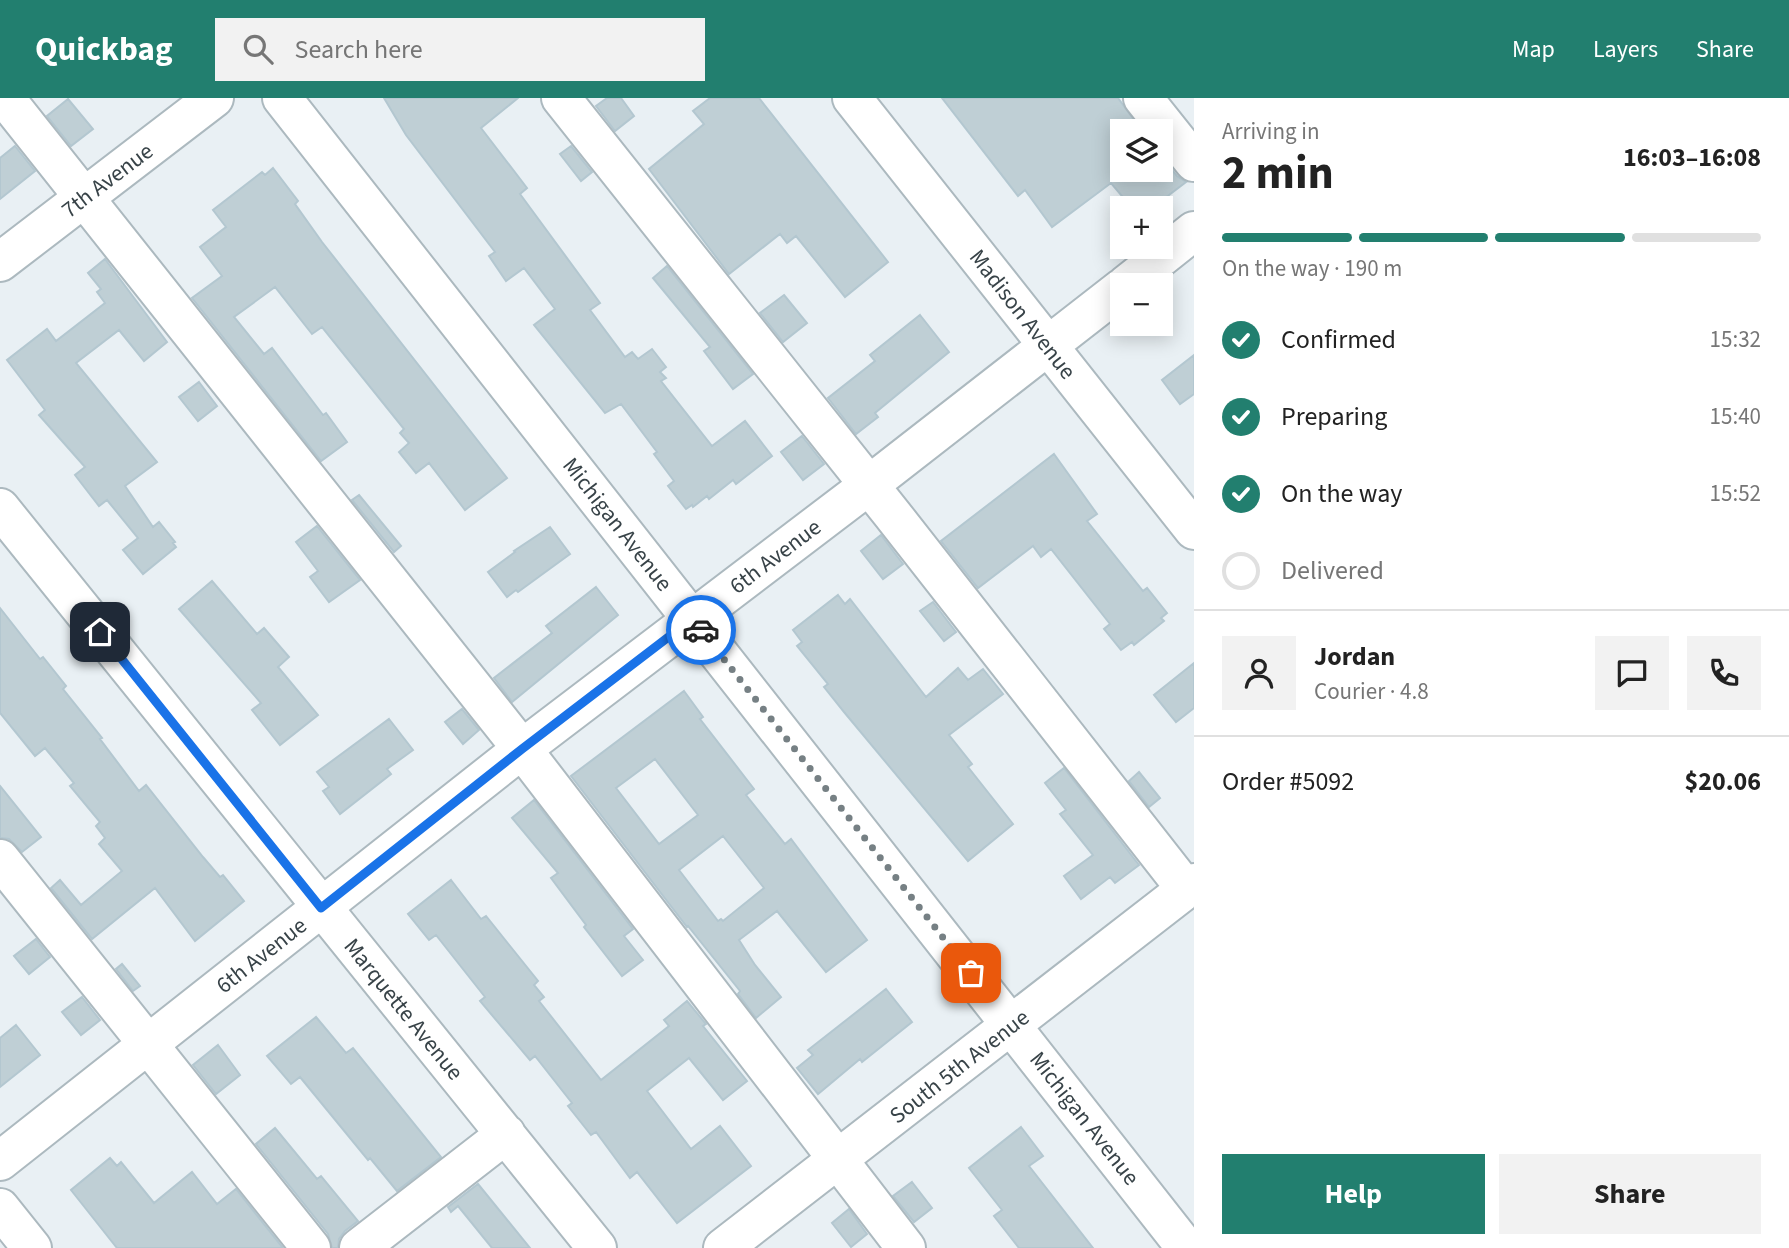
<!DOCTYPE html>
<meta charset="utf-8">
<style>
:root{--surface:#fff;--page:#f2f2f2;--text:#222;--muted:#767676;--line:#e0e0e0;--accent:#227f6f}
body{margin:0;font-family:"Source Sans 3",sans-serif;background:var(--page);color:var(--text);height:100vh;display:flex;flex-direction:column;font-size:26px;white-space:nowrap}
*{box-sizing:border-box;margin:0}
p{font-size:23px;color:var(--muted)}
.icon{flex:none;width:38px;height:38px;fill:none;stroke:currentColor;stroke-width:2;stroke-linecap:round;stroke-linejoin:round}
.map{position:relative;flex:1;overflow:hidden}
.side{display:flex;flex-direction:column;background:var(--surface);width:595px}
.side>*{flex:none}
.controls{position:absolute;left:1110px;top:21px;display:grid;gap:14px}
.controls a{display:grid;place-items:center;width:63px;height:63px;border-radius:0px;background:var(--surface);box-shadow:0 4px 18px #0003;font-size:35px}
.pin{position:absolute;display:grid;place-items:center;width:60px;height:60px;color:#fff;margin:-30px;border-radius:14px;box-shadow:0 4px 10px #0006}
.courier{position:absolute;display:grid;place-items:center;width:70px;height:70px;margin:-35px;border:5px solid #1a73e8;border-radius:50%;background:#fff;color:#222;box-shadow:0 2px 9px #0007}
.headline em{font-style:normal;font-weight:700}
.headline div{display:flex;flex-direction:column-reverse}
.headline{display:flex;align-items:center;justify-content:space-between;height:119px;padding:0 28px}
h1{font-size:46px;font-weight:700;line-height:52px}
.bar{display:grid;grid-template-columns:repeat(4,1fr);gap:10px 7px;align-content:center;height:84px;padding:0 28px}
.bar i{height:9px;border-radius:5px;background:var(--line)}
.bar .current{background:var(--accent)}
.bar p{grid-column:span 4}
.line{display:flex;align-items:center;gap:18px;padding:0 28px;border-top:2px solid var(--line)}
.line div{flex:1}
.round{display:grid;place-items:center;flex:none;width:74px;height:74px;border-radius:0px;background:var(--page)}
ol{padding:0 28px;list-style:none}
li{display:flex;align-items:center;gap:21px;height:77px}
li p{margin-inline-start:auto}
li .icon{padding:7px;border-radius:50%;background:var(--accent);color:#fff;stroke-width:4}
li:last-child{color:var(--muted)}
li i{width:38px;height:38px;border:4px solid var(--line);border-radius:50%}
.cta{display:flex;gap:14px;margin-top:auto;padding:14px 28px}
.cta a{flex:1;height:80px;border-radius:0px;background:var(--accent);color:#fff;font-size:28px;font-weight:700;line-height:80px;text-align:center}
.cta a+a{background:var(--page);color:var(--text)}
header{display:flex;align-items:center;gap:42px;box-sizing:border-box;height:98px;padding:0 35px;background:var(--accent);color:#fff}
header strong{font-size:33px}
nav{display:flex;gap:38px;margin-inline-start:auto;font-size:24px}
.search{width:490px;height:63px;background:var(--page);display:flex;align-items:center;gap:18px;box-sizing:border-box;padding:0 24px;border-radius:0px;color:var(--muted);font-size:26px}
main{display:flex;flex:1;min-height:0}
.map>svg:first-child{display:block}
</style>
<header>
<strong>Quickbag</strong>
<div class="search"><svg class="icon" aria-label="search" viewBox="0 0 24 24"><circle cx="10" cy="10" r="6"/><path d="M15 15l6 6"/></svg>Search here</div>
<nav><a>Map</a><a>Layers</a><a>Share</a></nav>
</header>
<main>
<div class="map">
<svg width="1194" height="1150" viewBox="0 0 1194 1150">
<rect width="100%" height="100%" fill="#e9f0f4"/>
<!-- building -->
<path fill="#bfcfd5" stroke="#b3c7d0" stroke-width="2" fill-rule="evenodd" d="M384,0H518L481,30L527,90L520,96L600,205L590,212L625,259L632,254L638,261L652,251L666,269L660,274L666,280L661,283L712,348L745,323L772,358L736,386L733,382L709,401L707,398L693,409L692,407L686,411L668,388L674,383L654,356L657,354L621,306L605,315L534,227L555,211L524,170L506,183L489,158L495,154L406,37Z
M607,0H621L634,18L615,33L596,8Z
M710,0H759L888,164L845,199L796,138L787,145L780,136L729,176L649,71L704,26L693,13Z
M942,0H1118L1142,33H1122V72H1160V57L1177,78L1186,84L1152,110H1132L1111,85L1052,129L1025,92L1018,98Z
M68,1L93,31L71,48L47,18Z
M15,48L35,73L0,101V60Z
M571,48L592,74L581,83L560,56Z
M273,70L298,103L295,106L322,144L507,380L465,412L429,365L416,375L399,354L409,345L400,335L404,331L322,229L312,236L275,189L234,219L264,256L272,250L323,317L326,315L347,344L321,363L192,200L222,178L200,149L226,129L213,112L262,74L265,77Z
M105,161L167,244L144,263L119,232L76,265L157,364L125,388L153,429L159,424L175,444L173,445L176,449L143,476L123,452L138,440L107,402L99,408L75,377L85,369L39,317L45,312L7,262L47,231L56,243L105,205L97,194L101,191L88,175Z
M667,168L753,276L733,291L704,253L710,249L653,180Z
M784,197L807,225L783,244L760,215Z
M920,217L949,254L875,315L878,319L856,336L828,300L875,263L870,257Z
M1194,257V296L1180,306L1162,282Z
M199,284L217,308L198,323L179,299Z
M802,338L824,366L803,382L781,354Z
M1054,356L1097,416L1087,423L1143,493L1147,490L1167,515L1161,520L1164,523L1134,547L1132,544L1121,552L1104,531L1110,526L1051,451L1041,459L1033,448L978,490L941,443Z
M359,397L401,448L394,454L352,402Z
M317,428L360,482L329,504L310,479L318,473L296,444Z
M550,429L570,456L518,494L516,492L507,499L488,474L515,454L514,453Z
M881,437L903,466L883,481L861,453Z
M212,483L257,536L264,530L289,559L278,569L318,617L280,647L252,612L261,605L179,511Z
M596,489L618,517L512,604L494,580L552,535L546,528Z
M838,497L845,506L850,501L926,599L958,570L968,582L983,571L1003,596L949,637L972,666L968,669L1013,726L968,763L844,614L824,589L828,586L797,548L802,544L793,532Z
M933,504L956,534L944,543L920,513Z
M0,510L40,561L43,559L66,588L63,591L102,640L100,641L139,693L146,687L203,759L220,779L223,777L244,803L195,843L155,790L92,841L51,790L60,782L81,807L122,773L99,746L105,740L96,728L100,724L70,688L74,685L45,650L35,658L0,615Z
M1194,565V610L1176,624L1154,597Z
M684,593L703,619L700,621L754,691L746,697L785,746L791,741L867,842L826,874L777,813L739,842L755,867L781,899L756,920L738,896L740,893L688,828L687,829L571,678ZM655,661L698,717L659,746L616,690ZM723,738L764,790L723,823L721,821L718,823L679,772Z
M462,611L479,632L463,646L445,624Z
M389,621L413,652L387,671L391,676L340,716L323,693L329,689L317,674Z
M1064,670L1139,767L1115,785L1110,779L1081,801L1064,778L1093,757L1060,716L1066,712L1045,685Z
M1139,674L1160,700L1149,709L1129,683Z
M0,688L41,739L22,754L9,741L0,740Z
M534,702L633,831L624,838L643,862L622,878L584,829L586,827L551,780L558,775L512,720Z
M451,782L481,821L486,818L538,883L534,887L544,899L539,903L601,982L669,928L664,922L687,903L706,926L703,928L747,983L723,1002L689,960L647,993L691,1051L720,1028L751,1068L677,1125L637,1074L630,1080L596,1034L591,1037L568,1008L572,1005L535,958L530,962L480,903L485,899L436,837L429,842L408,816Z
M36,841L50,859L29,876L14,858Z
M122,866L140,888L133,893L116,871Z
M886,891L912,924L862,964L860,961L818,996L797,970L813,957L808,952Z
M82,899L100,922L81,937L62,914Z
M316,919L346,955L353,950L441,1059L397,1093L370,1060L368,1062L300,979L291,986L267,958Z
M16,927L40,957L0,989V940Z
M218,947L240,977L216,996L193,967Z
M1021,1029L1043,1058L1029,1068L1093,1150H1019L994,1118L1002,1112L969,1070Z
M275,1030L317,1081L321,1078L358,1123L345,1133L339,1141L338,1150H332L328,1136L256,1046Z
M110,1060L117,1068L121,1064L154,1105L192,1074L217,1106L236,1091L283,1150H117L71,1092Z
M912,1084L932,1110L914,1124L893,1098Z
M478,1086L530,1150H492L458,1108L451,1114L448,1109Z
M849,1111L867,1136L851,1149L832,1125Z"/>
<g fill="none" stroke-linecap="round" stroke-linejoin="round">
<!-- minor casing -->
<g stroke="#acb9bf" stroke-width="42">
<path id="minor" d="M5,0L522,651L906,1150
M282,0L1186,1150
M561,0L892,416L1186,791
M852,0L1194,432
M1143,0L1194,64
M0,164L214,0
M1126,187L1194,133
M0,410L597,1150
M0,761L311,1150
M0,1063L522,651L869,387L1122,190
M0,1110L32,1150
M359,1150L506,1036
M723,1150L1194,785"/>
</g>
<!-- minor -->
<use href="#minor" stroke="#fff" stroke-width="38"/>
</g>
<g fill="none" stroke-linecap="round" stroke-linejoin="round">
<!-- done -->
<path stroke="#768084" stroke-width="7" stroke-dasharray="0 12.6" d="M701,532L971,875"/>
<!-- route -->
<path stroke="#1a73e8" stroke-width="9" d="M100,534L321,810L522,651L692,521L701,532"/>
</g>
<g text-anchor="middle" stroke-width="5" stroke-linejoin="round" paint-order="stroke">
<!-- street labels -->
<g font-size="23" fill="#384348" stroke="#fff">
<text transform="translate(107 82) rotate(-37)" y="8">7th Avenue</text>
<text transform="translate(1023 216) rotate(52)" y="8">Madison Avenue</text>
<text transform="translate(618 426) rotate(52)" y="8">Michigan Avenue</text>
<text transform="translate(775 458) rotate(-37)" y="8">6th Avenue</text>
<text transform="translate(261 857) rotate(-38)" y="8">6th Avenue</text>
<text transform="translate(404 911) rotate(51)" y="8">Marquette Avenue</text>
<text transform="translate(959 968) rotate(-38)" y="8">South 5th Avenue</text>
<text transform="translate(1085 1020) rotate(52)" y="8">Michigan Avenue</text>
</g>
</g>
</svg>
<div class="controls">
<a><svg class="icon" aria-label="layers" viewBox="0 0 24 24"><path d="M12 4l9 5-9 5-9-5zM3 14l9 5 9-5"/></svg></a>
<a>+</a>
<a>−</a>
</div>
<div class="pin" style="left:971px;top:875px;background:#ea580c"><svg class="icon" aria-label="bag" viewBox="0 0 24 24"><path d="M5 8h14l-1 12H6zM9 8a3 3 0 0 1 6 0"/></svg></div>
<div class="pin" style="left:100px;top:534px;background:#1f2937"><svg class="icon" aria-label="home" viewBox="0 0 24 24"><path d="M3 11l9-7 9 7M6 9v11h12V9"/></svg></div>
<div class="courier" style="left:701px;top:532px"><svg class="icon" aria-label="car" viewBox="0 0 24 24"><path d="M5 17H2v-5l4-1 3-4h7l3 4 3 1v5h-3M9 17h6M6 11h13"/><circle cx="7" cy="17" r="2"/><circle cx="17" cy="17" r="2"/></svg></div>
</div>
<section class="side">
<div class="headline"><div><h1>2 min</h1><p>Arriving in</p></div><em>16:03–16:08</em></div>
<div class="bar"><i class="current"></i><i class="current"></i><i class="current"></i><i></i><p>On the way · 190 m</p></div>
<ol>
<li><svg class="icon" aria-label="check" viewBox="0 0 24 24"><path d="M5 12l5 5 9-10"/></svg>Confirmed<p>15:32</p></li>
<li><svg class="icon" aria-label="check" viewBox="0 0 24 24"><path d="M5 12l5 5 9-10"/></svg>Preparing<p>15:40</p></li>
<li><svg class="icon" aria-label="check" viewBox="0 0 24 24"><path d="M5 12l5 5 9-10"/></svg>On the way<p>15:52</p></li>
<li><i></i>Delivered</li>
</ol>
<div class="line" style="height:126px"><a class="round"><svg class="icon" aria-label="person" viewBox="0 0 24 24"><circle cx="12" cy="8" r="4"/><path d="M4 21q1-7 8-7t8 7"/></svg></a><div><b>Jordan</b><p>Courier · 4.8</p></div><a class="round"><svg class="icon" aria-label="chat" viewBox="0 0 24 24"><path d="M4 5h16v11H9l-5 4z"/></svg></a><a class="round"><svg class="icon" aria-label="phone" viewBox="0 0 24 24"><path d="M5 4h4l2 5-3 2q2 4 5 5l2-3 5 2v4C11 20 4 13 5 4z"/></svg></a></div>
<div class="line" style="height:91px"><div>Order #5092</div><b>$20.06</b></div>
<div class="cta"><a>Help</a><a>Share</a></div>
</section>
</main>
